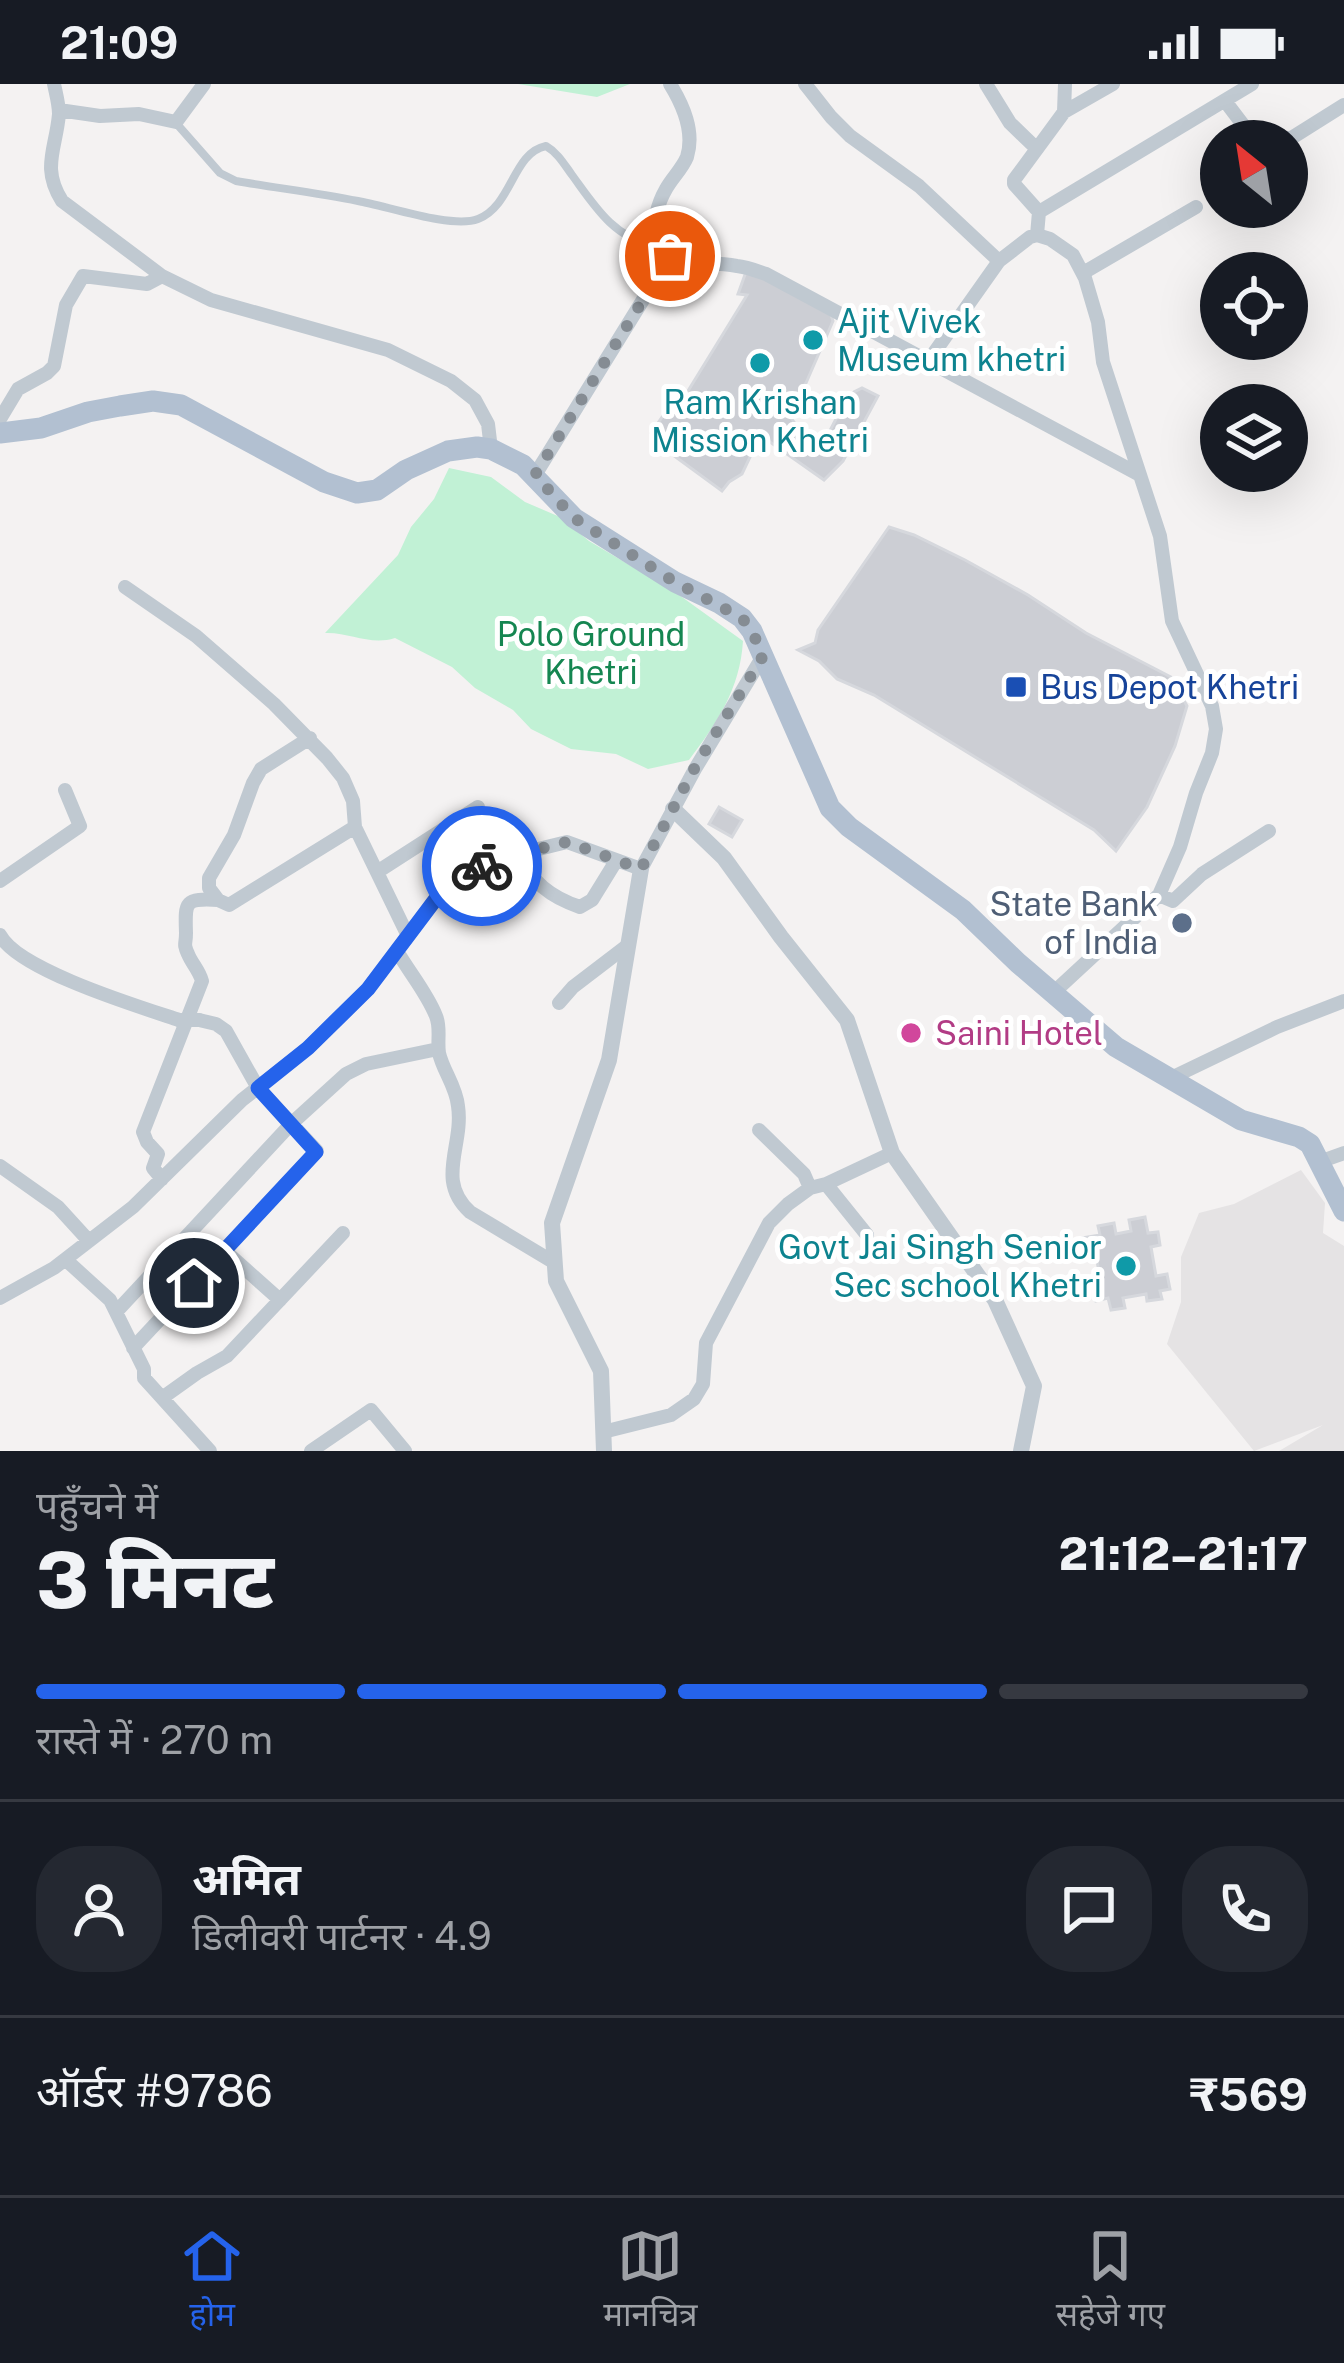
<!DOCTYPE html>
<html lang="hi">
<meta charset="utf-8">
<style>
:root{--surface:#171b24;--page:#242831;--text:#f1f3f6;--muted:#9ea1a6;--line:#363941;--accent:#2563eb}
body{margin:0;font-family:"Public Sans","Noto Sans Devanagari",sans-serif;background:var(--page);color:var(--text);height:100vh;display:flex;flex-direction:column;font-size:45px;white-space:nowrap}
*{box-sizing:border-box;margin:0}
p{font-size:39px;color:var(--muted)}
.icon{flex:none;width:66px;height:66px;fill:none;stroke:currentColor;stroke-width:2;stroke-linecap:round;stroke-linejoin:round}
.map{position:relative;height:1367px;overflow:hidden}
.details{display:flex;flex-direction:column;background:var(--surface);flex:1}
.details>*{flex:none}
.needle{width:78px;rotate:330deg}
.tools{position:absolute;left:1200px;top:36px;display:grid;gap:24px}
.tools a{display:grid;place-items:center;width:108px;height:108px;border-radius:50%;background:var(--surface);box-shadow:0 12px 48px #0002;font-size:60px}
.pin{position:absolute;display:grid;place-items:center;width:102px;height:102px;color:#fff;margin:-51px;border:6px solid #fff;border-radius:50%;box-shadow:0 3px 12px #0007}
.courier{position:absolute;display:grid;place-items:center;width:120px;height:120px;margin:-60px;border:9px solid #2563eb;border-radius:50%;background:#fff;color:#222;box-shadow:0 3px 15px #0007}
.overview em{font-style:normal;font-weight:800}
.overview div{display:flex;flex-direction:column-reverse}
.overview{display:flex;align-items:center;justify-content:space-between;height:204px;padding:0 36px}
h1{font-size:78px;font-weight:800;line-height:90px}
.bar{display:grid;grid-template-columns:repeat(4,1fr);gap:18px 12px;align-content:center;height:144px;padding:0 36px}
.bar i{height:15px;border-radius:9px;background:var(--line)}
.bar .active{background:var(--accent)}
.bar p{grid-column:span 4}
.line{display:flex;align-items:center;gap:30px;padding:0 36px;border-top:3px solid var(--line)}
.line div{flex:1}
.round{display:grid;place-items:center;flex:none;width:126px;height:126px;border-radius:48px;background:var(--page)}
.status{display:flex;justify-content:space-between;align-items:center;height:84px;padding:0 60px;background:var(--surface);direction:ltr}
.status svg{height:33px;fill:currentColor}
.dock{display:flex;justify-content:space-around;align-items:center;height:168px;border-top:3px solid var(--line);background:var(--surface);font-size:33px;color:var(--muted)}
.dock a{display:grid;justify-items:center;gap:6px}
.dock .active{color:var(--accent)}
.map>svg:first-child{display:block}
</style>
<div class="status"><b>21:09</b><svg viewBox="0 0 49 12"><path d="M0 12V9h3v3zM5 12V6h3v6zM10 12V3h3v9zM15 12V0h3v12zM26 1h20v11H26zM47 4h2v5h-2z"/></svg></div>
<div class="map">
<svg width="1344" height="1367" viewBox="0 0 1344 1367">
<rect width="100%" height="100%" fill="#f4f2f2"/>
<!-- education -->
<path fill="#e5e3e4" d="M1301,1086L1325,1119L1323,1149L1344,1162V1367H1279L1323,1341L1254,1367L1167,1260L1181,1218V1173L1199,1129L1234,1120Z"/>
<!-- green -->
<path fill="#c1f1d5" d="M518,0H630L597,13Z
M449,384L491,393L525,418L560,433L589,457L675,508L743,557C740,605 717,639 689,676L648,685L616,670L571,665L531,645L513,626L475,604L452,583L395,554C370,562 350,548 325,549L398,471L411,443L434,415Z"/>
<!-- building -->
<path fill="#ccced4" stroke="#d6d8dd" stroke-width="3" d="M747,185L828,222L833,237L806,299L785,325L803,351L822,362L838,331L854,308L862,304L878,312L843,377L824,396L770,358L759,354L742,390L729,398L722,407L669,368L651,349L667,326L675,328L747,211L738,210Z
M889,443L914,451L965,476L1028,511L1086,549L1171,593L1187,622L1175,662L1147,723L1116,767L1094,746L874,611L837,595L819,577L798,566L815,559L818,546Z
M719,723L742,736L732,753L709,740Z
M1145,1133L1148,1149L1158,1148L1160,1161L1151,1163L1156,1192L1167,1190L1170,1205L1160,1207L1162,1215L1147,1217L1146,1210L1123,1214L1125,1224L1111,1226L1108,1214L1096,1217L1094,1205L1102,1203L1096,1172L1086,1174L1082,1154L1100,1151L1098,1142L1114,1139L1116,1150L1131,1147L1129,1136Z"/>
<g fill="none" stroke-linecap="round" stroke-linejoin="round">
<!-- service -->
<path stroke="#c0c9d1" stroke-width="8" d="M176,39L220,89L236,97C277,104 317,109 358,117C387,122 452,145 478,135C513,121 512,69 546,62C558,69 564,80 572,91C594,121 613,153 652,161"/>
<!-- minor -->
<path stroke="#c0c9d1" stroke-width="14" d="M54,0C56,10 59,20 59,30C56,65 41,84 62,117L162,192L211,216L388,266L451,297L475,316L488,340L491,365
M670,0C683,21 695,47 687,73C682,85 672,94 666,105C656,122 653,142 653,161C688,185 700,176 737,182C747,183 757,187 766,190L1140,391
M805,0L831,33L850,52L919,102L999,177
M986,0L1010,39L1037,65
M1225,17L1247,46L1284,55L1293,53L1344,21
M59,26L100,32L139,30L176,38L204,0
M1064,28L1113,0
M1039,128L1252,0
M1037,151L1039,128L1014,100V96L1064,28L1065,0
M1083,189L1196,123
M929,276L999,177L1030,153L1037,151L1050,155L1073,171L1085,194L1098,238L1103,278L1160,452L1172,537L1212,622L1216,645L1212,669L1196,709L1180,763L1159,811L1053,909
M0,335L18,305L47,289L54,282L66,221L83,192L147,200L162,192
M535,391L670,172
M125,503L196,552L274,620L327,674L343,694L353,717L355,743L408,852
M310,654L261,685L253,699L234,751L209,794V804L218,816L229,821L355,743
M518,770C532,798 550,813 580,823L592,816L616,777
M377,788L478,723
M0,797L80,742L65,706
M1159,811L1173,817L1202,790L1269,747
M0,851C18,886 140,923 179,936
M397,867C409,888 427,909 436,932C441,944 437,956 439,969C443,987 456,1002 458,1022C464,1062 435,1096 470,1128L555,1179
M559,919L573,903L628,861
M1169,995L1277,943L1344,917
M759,1046L804,1090L810,1104
M1319,1078L1344,1069
M0,1082L58,1123L89,1157
M162,1095L153,1084L158,1070L147,1058L143,1048L202,897C199,886 192,880 188,870C183,859 186,861 186,849C185,818 184,814 218,816
M826,1100L867,1151
M224,1166L280,1216
M66,1176L110,1216L144,1285V1294L210,1367
M0,1214L54,1184L133,1123L242,1016L308,964L368,905L435,816L490,777L567,758L641,785L695,685L763,572
M117,1227L291,1040L346,990L366,980L438,965
M133,1264L317,1067L258,1004L226,947L216,940L199,936
M162,1314L197,1289L227,1272L343,1149
M603,1348L671,1331L694,1315L703,1300L706,1259L769,1139L788,1120L810,1104L826,1100L892,1069
M311,1367L371,1326L405,1367"/>
<!-- tertiary -->
<path stroke="#c0c9d1" stroke-width="16" d="M673,725L724,774L781,853L847,936L892,1069L995,1216L1034,1302L1021,1367
M604,1367L601,1287L556,1197L552,1139L609,976L641,785"/>
<!-- primary -->
<path stroke="#b2c0d1" stroke-width="21" d="M0,349L41,344L88,328L120,322L153,317L181,321L324,398L357,409L377,406L406,386L448,367L477,363L491,365L523,381L574,434L675,498L719,519L742,534L752,547L830,724L849,743L963,826L1018,879L1116,963L1241,1036L1299,1053L1310,1060L1344,1127"/>
<!-- minor-bridge -->
<path stroke="#c0c9d1" stroke-width="14" d="M179,936H199"/>
</g>
<g fill="none" stroke-linecap="round" stroke-linejoin="round">
<!-- done -->
<path stroke="#858c93" stroke-width="12" stroke-dasharray="0 21.6" d="M482,782L490,777L567,758L641,785L694,685L763,572L752,547L742,534L675,498L574,434L535,391L670,172"/>
<!-- route -->
<path stroke="#2563eb" stroke-width="15" d="M194,1199L316,1068L258,1004L308,964L368,905L435,816L482,782"/>
</g>
<!-- markers -->
<g fill="#0f9aa8" stroke="#fff" stroke-width="4.5">
<circle cx="813" cy="256" r="12"/>
<circle cx="760" cy="279" r="12"/>
<circle cx="1126" cy="1182" r="12"/>
</g>
<rect fill="#1a4fb4" stroke="#fff" stroke-width="4.5" x="1004" y="591" width="24" height="24" rx="6"/>
<circle fill="#5c6f8a" stroke="#fff" stroke-width="4.5" cx="1182" cy="839" r="12"/>
<circle fill="#d1479c" stroke="#fff" stroke-width="4.5" cx="911" cy="949" r="12"/>
<g text-anchor="middle" stroke-width="10" stroke-linejoin="round" paint-order="stroke">
<!-- culture labels -->
<g font-size="33" fill="#0d838f" stroke="#fff" text-anchor="start">
<text x="837" y="249">Ajit Vivek<tspan x="837" dy="38">Museum khetri</tspan></text>
<text x="760" y="330" text-anchor="middle">Ram Krishan<tspan x="760" dy="38">Mission Khetri</tspan></text>
<text x="1102" y="1175" text-anchor="end">Govt Jai Singh Senior<tspan x="1102" dy="38">Sec school Khetri</tspan></text>
</g>
<!-- park labels -->
<g font-size="33" fill="#158651" stroke="#fff">
<text x="591" y="562">Polo Ground<tspan x="591" dy="38">Khetri</tspan></text>
</g>
<!-- transit labels -->
<g font-size="33" fill="#164399" stroke="#fff" text-anchor="start">
<text x="1040" y="615">Bus Depot Khetri</text>
</g>
<!-- service labels -->
<g font-size="33" fill="#4e5e75" stroke="#fff" text-anchor="end">
<text x="1158" y="832">State Bank<tspan x="1158" dy="38">of India</tspan></text>
</g>
<!-- hotel labels -->
<g font-size="33" fill="#b23c85" stroke="#fff" text-anchor="start">
<text x="935" y="961">Saini Hotel</text>
</g>
</g>
</svg>
<div class="tools">
<a><svg class="needle" viewBox="-14 -14 28 28"><path d="M0-13l5 13h-10z" fill="#e53935"/><path d="M0 13l5-13h-10z" fill="#9ea1a6"/></svg></a>
<a><svg class="icon" aria-label="locate" viewBox="0 0 24 24"><circle cx="12" cy="12" r="6"/><path d="M12 2v4M12 18v4M2 12h4M18 12h4"/></svg></a>
<a><svg class="icon" aria-label="layers" viewBox="0 0 24 24"><path d="M12 4l9 5-9 5-9-5zM3 14l9 5 9-5"/></svg></a>
</div>
<div class="pin" style="left:670px;top:172px;background:#ea580c"><svg class="icon" aria-label="bag" viewBox="0 0 24 24"><path d="M5 8h14l-1 12H6zM9 8a3 3 0 0 1 6 0"/></svg></div>
<div class="pin" style="left:194px;top:1199px;background:#1f2937"><svg class="icon" aria-label="home" viewBox="0 0 24 24"><path d="M3 11l9-7 9 7M6 9v11h12V9"/></svg></div>
<div class="courier" style="left:482px;top:782px"><svg class="icon" aria-label="bike" viewBox="0 0 24 24"><circle cx="6" cy="16" r="4"/><circle cx="18" cy="16" r="4"/><path d="M6 16l4-8h5l3 8M10 8l3 8H6M13 5h3"/></svg></div>
</div>
<section class="details">
<div class="overview"><div><h1>3 मिनट</h1><p>पहुँचने में</p></div><em>21:12–21:17</em></div>
<div class="bar"><i class="active"></i><i class="active"></i><i class="active"></i><i></i><p>रास्ते में · 270 m</p></div>
<div class="line" style="height:216px"><a class="round"><svg class="icon" aria-label="person" viewBox="0 0 24 24"><circle cx="12" cy="8" r="4"/><path d="M4 21q1-7 8-7t8 7"/></svg></a><div><b>अमित</b><p>डिलीवरी पार्टनर · 4.9</p></div><a class="round"><svg class="icon" aria-label="chat" viewBox="0 0 24 24"><path d="M4 5h16v11H9l-5 4z"/></svg></a><a class="round"><svg class="icon" aria-label="phone" viewBox="0 0 24 24"><path d="M5 4h4l2 5-3 2q2 4 5 5l2-3 5 2v4C11 20 4 13 5 4z"/></svg></a></div>
<div class="line" style="height:156px"><div>ऑर्डर #9786</div><b>₹569</b></div>
</section>
<nav class="dock">
<a class="active"><svg class="icon" aria-label="home" viewBox="0 0 24 24"><path d="M3 11l9-7 9 7M6 9v11h12V9"/></svg>होम</a>
<a><svg class="icon" aria-label="map" viewBox="0 0 24 24"><path d="M3 6l6-2 6 2 6-2v14l-6 2-6-2-6 2zM9 4v14M15 6v14"/></svg>मानचित्र</a>
<a><svg class="icon" aria-label="saved" viewBox="0 0 24 24"><path d="M7 4h10v16l-5-4-5 4z"/></svg>सहेजे गए</a>
</nav>
